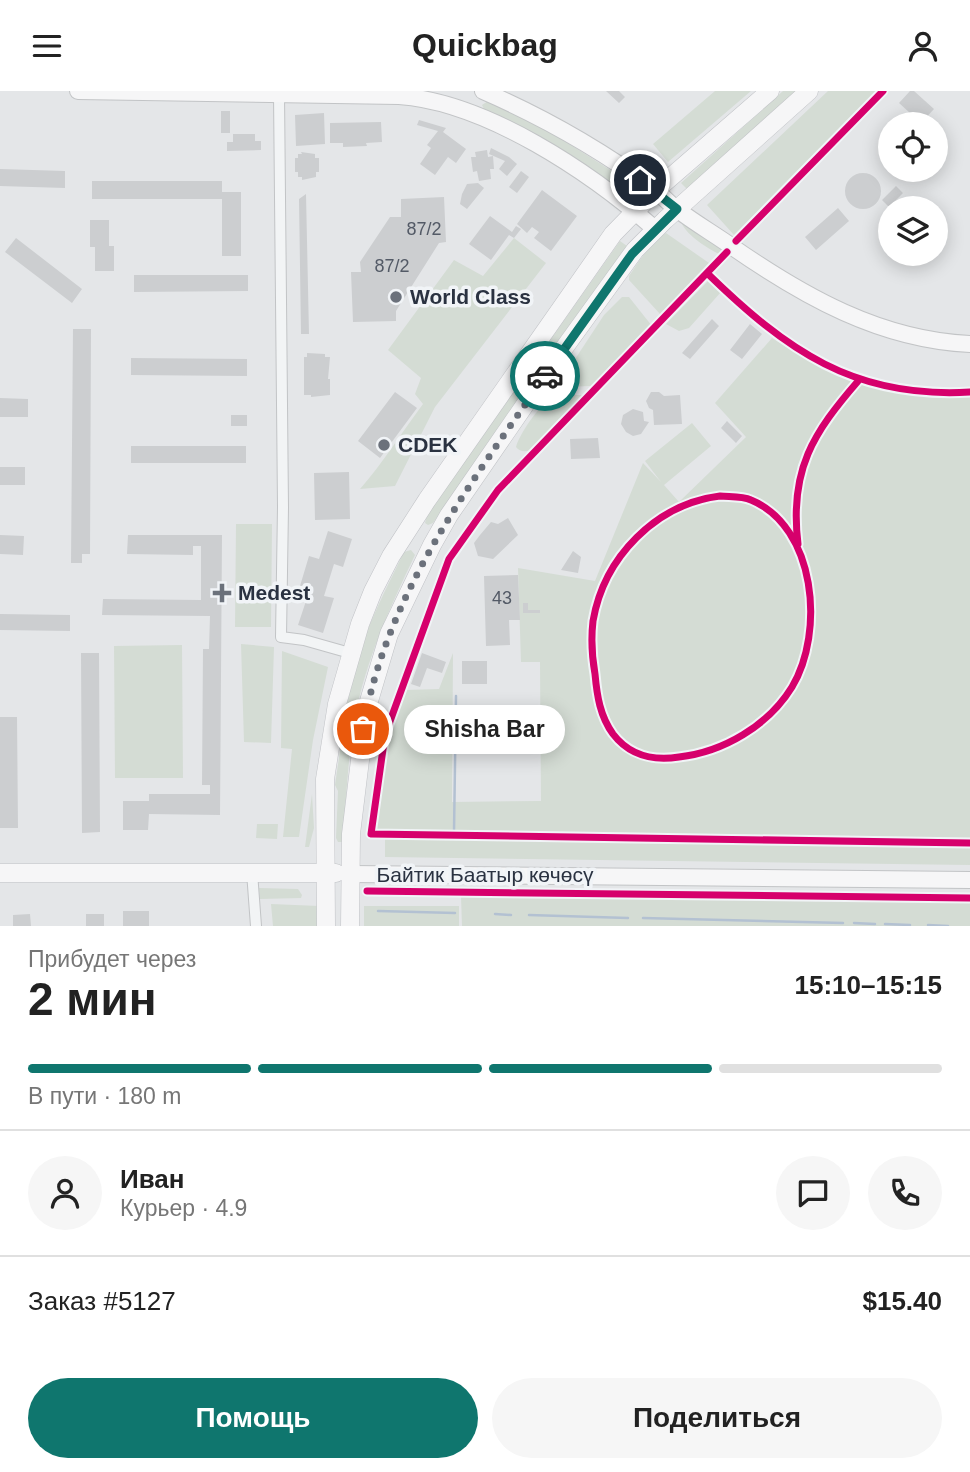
<!DOCTYPE html>
<html lang="ru">
<meta charset="utf-8">
<style>
:root{--surface:#fff;--page:#f6f6f6;--text:#222;--muted:#767676;--line:#e0e0e0;--accent:#0f766e}
body{margin:0;font-family:Helvetica,sans-serif;background:var(--page);color:var(--text);height:100vh;display:flex;flex-direction:column;font-size:26px;white-space:nowrap}
*{box-sizing:border-box;margin:0}
p{font-size:23px;color:var(--muted)}
.icon{flex:none;width:38px;height:38px;fill:none;stroke:currentColor;stroke-width:2;stroke-linecap:round;stroke-linejoin:round}
.map{position:relative;height:835px;overflow:hidden}
.sheet{display:flex;flex-direction:column;background:var(--surface);flex:1}
.sheet>*{flex:none}
.buttons{position:absolute;left:878px;top:21px;display:grid;gap:14px}
.buttons a{display:grid;place-items:center;width:70px;height:70px;border-radius:50%;background:var(--surface);box-shadow:0 4px 18px #0003;font-size:35px}
.pin{position:absolute;display:grid;place-items:center;width:60px;height:60px;color:#fff;margin:-30px;border:4px solid #fff;border-radius:50%;box-shadow:0 2px 7px #0007}
.courier{position:absolute;display:grid;place-items:center;width:70px;height:70px;margin:-35px;border:5px solid #0f766e;border-radius:50%;background:#fff;color:#222;box-shadow:0 2px 9px #0007}
.bubble{position:absolute;height:49px;border-radius:24px;background:var(--surface);box-shadow:0 4px 18px #0003;font-size:23px;font-weight:600;line-height:49px;text-align:center}
.overview em{font-style:normal;font-weight:600}
.overview div{display:flex;flex-direction:column-reverse}
.overview{display:flex;align-items:center;justify-content:space-between;height:119px;padding:0 28px}
h1{font-size:46px;font-weight:600;line-height:52px}
.bar{display:grid;grid-template-columns:repeat(4,1fr);gap:10px 7px;align-content:center;height:84px;padding:0 28px}
.bar i{height:9px;border-radius:5px;background:var(--line)}
.bar .on{background:var(--accent)}
.bar p{grid-column:span 4}
.line{display:flex;align-items:center;gap:18px;padding:0 28px;border-top:2px solid var(--line)}
.line div{flex:1}
.round{display:grid;place-items:center;flex:none;width:74px;height:74px;border-radius:37px;background:var(--page)}
.primary-button{display:flex;gap:14px;margin-top:auto;padding:14px 28px}
.primary-button a{flex:1;height:80px;border-radius:42px;background:var(--accent);color:#fff;font-size:28px;font-weight:600;line-height:80px;text-align:center}
.primary-button a+a{background:var(--page);color:var(--text)}
header{display:flex;justify-content:space-between;align-items:center;height:91px;padding:0 28px;background:var(--surface);font-size:32px;font-weight:600}
.map>svg:first-child{display:block}
</style>
<header><svg class="icon" aria-label="menu" viewBox="0 0 24 24"><path d="M4 6h16M4 12h16M4 18h16"/></svg>Quickbag<svg class="icon" aria-label="person" viewBox="0 0 24 24"><circle cx="12" cy="8" r="4"/><path d="M4 21q1-7 8-7t8 7"/></svg></header>
<div class="map">
<svg width="970" height="835" viewBox="0 0 970 835">
<rect width="100%" height="100%" fill="#e4e6e8"/>
<!-- green -->
<path fill="#d4dcd4" d="M715,0H751L668,71L653,53Z
M783,0H796L687,98L681,92Z
M828,0H877L734,144L707,114Z
M488,10L555,44L634,94L636,100L632,104L627,103L549,53L484,18L482,14Z
M645,59L663,78L652,80L635,72Z
M688,130L725,158L719,163C707,157 688,145 682,133Z
M666,142L709,172L707,177L663,223H660L629,189V185C640,169 650,152 666,142Z
M514,147L546,172L435,316L395,395L360,398C383,372 402,341 423,313L415,303L421,287L388,259L454,169L483,185Z
M620,150L627,155L433,432L428,434L425,432L427,424Z
M708,190L721,201L689,237L679,240L666,233Z
M622,206H629L652,235L591,295L562,296V288L604,224Z
M772,247C790,258 808,270 828,280C870,301 923,308 970,305V774L385,766V742L374,741L387,650L405,599L439,598L453,562L452,711L541,710L540,571H521L518,477L595,490L643,372L661,391L645,370L692,332L711,355L664,394L679,411L746,346L715,312Z
M558,304H583L584,306L531,359C525,361 520,361 516,356C520,341 544,307 558,304Z
M236,433H272L271,536H235Z
M411,459L415,464C390,516 366,569 355,626C347,668 347,709 342,751H338L336,747L338,700L335,694C341,655 345,615 355,576C366,536 386,498 404,461Z
M241,553L274,556L271,652L244,651Z
M182,554L183,687H115L114,555Z
M282,560L328,576L313,649L299,746H283L292,658L281,657Z
M312,703L314,737L309,756H305Z
M257,733H278L277,748L256,747Z
M259,797L298,798L302,804L301,807L260,808Z
M461,805L970,811V835H462Z
M271,813L319,815V835H273Z
M364,815H459V835H364Z"/>
<g fill="none" stroke-linecap="round" stroke-linejoin="round">
<!-- stream -->
<path stroke="#b3c1d2" stroke-width="2.5" d="M454,741L456,605
M378,820L455,822
M495,823L511,824
M529,824L628,827
M643,827L843,832
M854,832L875,833
M885,833L910,834
M928,834L948,835"/>
</g>
<!-- building -->
<path fill="#ccced0" d="M606,0H619L625,6L619,12Z
M910,0H914L934,18L921,32L899,12Z
M221,20H230V42H221Z
M324,22L325,53L296,55L295,24Z
M419,29L446,37L443,41L466,58L456,72L448,66L435,84L420,73L431,57L427,54L438,40L417,34Z
M381,31L382,51L366,52L367,55L343,56V52H330V32Z
M233,43H255V50H261V59L227,60V51H233Z
M491,57L509,66L517,73L507,85L499,78L505,70L489,63Z
M487,59L488,66L493,65L494,78H490L491,88L479,90L477,80L473,81L471,66H476L475,61Z
M301,61L315,63V67H319V81H316V86L302,89V86H298V81H295V67H298V63H302Z
M0,78L65,80V97L0,95Z
M521,80L529,86L517,102L509,96Z
M845 100a18 18 0 1 1 36 0a18 18 0 1 1-36 0Z
M92,90H222V101H241V165H222V108H92Z
M478,92L484,97L467,118L460,113L462,103L467,93Z
M896,95L903,102L889,116L882,109Z
M542,99L577,125L551,160L534,147L539,141L532,136L527,142L517,133Z
M306,103L309,243H301L299,108Z
M444,106L446,151L439,152L396,220V230L353,231L351,181H361L360,171L390,126H401V108Z
M838,117L849,130L816,159L805,146Z
M490,125L512,141L516,135L521,138L514,147L509,144L491,169L469,153Z
M90,129H109V155H114V180H95V156H90Z
M16,147L82,198L72,212L5,161Z
M134,184H248V200L134,201Z
M712,228L719,235L690,268L682,262Z
M750,233L762,243L742,268L730,259Z
M73,238H91L90,463H82V472H71Z
M307,262L325,263V266H330L328,288H330V304L311,306V304H304V266H307Z
M131,267L247,268V285L131,284Z
M395,301L417,317L380,367L358,350Z
M651,301H659L664,305L680,304L682,333L654,334L653,319L649,317L646,310Z
M0,307L28,308V326H0Z
M633,318L643,321L644,330L649,331L641,343L633,345L626,341L621,333L623,324Z
M231,324H247V335H231Z
M727,330L742,345L736,352L721,337Z
M598,347L600,367L571,368L570,348Z
M131,355H246V372H131Z
M0,376H25V394H0Z
M349,381L350,428L315,429L314,382Z
M508,427L518,444L493,468L478,465L474,452L480,444L491,431L498,433Z
M328,440L352,448L343,476L334,473L324,505L334,507L323,542L298,534L310,498L300,495L309,465L319,468Z
M0,444L24,445L23,464L0,463Z
M128,444H222L220,724L149,723L148,739H123V710H149V703H210V694H202L203,558H209L210,525L102,524L103,508L201,509V455H193V464L127,463Z
M573,460L581,466L578,482L561,479Z
M518,484L520,529H509L510,554L486,555L484,485Z
M523,512H528V519H540V522H523Z
M0,523L70,524V540L0,539Z
M81,562H99L100,741L82,742Z
M422,562L446,571L442,582L427,577L420,596L411,593Z
M462,570H487V593H462Z
M486,622L473,656L458,653L469,632L464,629Z
M0,626H17L18,737H0Z
M123,820H149V835H123Z
M30,823L31,835H13V824Z
M86,823H104V835H86Z"/>
<g fill="none" stroke-linecap="round" stroke-linejoin="round">
<!-- street casing -->
<g stroke="#c2c4c6" stroke-width="12">
<path id="street" d="M279,3L283,416L281,546L304,549L350,562
M252,781L256,835"/>
</g>
<!-- secondary casing -->
<g stroke="#c2c4c6" stroke-width="18">
<path id="secondary" d="M78,0L399,5C486,11 590,81 655,138
M483,0C543,26 601,59 654,98C662,104 669,113 678,119C695,132 714,143 731,155C803,205 880,249 970,253
M350,783L970,789"/>
</g>
<!-- primary casing -->
<g stroke="#c0c2c6" stroke-width="19">
<path id="primary" d="M0,782H336
M326,835L325,688L337,613L360,533L373,500L391,465L427,409L613,143L656,99L770,0
M350,835L351,743L366,620L389,543L432,454L449,424L562,260L635,159L665,129L809,0"/>
</g>
<!-- street -->
<use href="#street" stroke="#f2f4f5" stroke-width="10"/>
<!-- secondary -->
<use href="#secondary" stroke="#f6f6f7" stroke-width="16"/>
<!-- primary -->
<use href="#primary" stroke="#f6f6f7" stroke-width="18"/>
<!-- cycleway casing -->
<g stroke="#f1f4f7" stroke-width="11">
<path id="cycleway" d="M736,150L883,0
M727,161L498,399L449,468L385,644L371,743L970,752
M707,182C786,259 854,308 970,301
M720,405C730,406 742,405 751,409C816,436 825,541 792,596C768,635 723,661 679,666C653,670 629,664 613,643C600,625 597,605 595,583C592,566 591,547 593,530C604,466 656,413 720,405Z
M798,453C789,379 813,342 859,289
M367,800L970,807"/>
</g>
<!-- cycleway -->
<use href="#cycleway" stroke="#d6006c" stroke-width="7"/>
</g>
<g fill="none" stroke-linecap="round" stroke-linejoin="round">
<!-- done -->
<path stroke="#6b717b" stroke-width="7" stroke-dasharray="0 12.6" d="M363,638C386,503 469,395 545,285"/>
<!-- route -->
<path stroke="#0f766e" stroke-width="9" d="M545,285L632,163L677,118L640,89"/>
</g>
<!-- markers -->
<g fill="#6b717b" stroke="#f1f4f7" stroke-width="2.5">
<circle cx="396" cy="206" r="7"/>
<circle cx="384" cy="354" r="7"/>
<path d="M218.5 491.5h7v7h7v7h-7v7h-7v-7h-7v-7h7z"/>
</g>
<g text-anchor="middle" stroke-width="7" stroke-linejoin="round" paint-order="stroke">
<!-- number labels -->
<g font-size="18" fill="#535a66">
<text x="424" y="144">87/2</text>
<text x="392" y="181">87/2</text>
<text x="502" y="513">43</text>
</g>
<!-- poi labels -->
<g font-size="21" font-weight="bold" fill="#2a3241" stroke="#f1f4f7" text-anchor="start">
<text x="410" y="213">World Class</text>
<text x="398" y="361">CDEK</text>
<text x="238" y="509">Medest</text>
</g>
<!-- street labels -->
<g font-size="21" fill="#2a3241" stroke="#f1f4f7">
<text x="485" y="791">Байтик Баатыр көчөсү</text>
</g>
</g>
</svg>
<div class="buttons">
<a><svg class="icon" aria-label="locate" viewBox="0 0 24 24"><circle cx="12" cy="12" r="6"/><path d="M12 2v4M12 18v4M2 12h4M18 12h4"/></svg></a>
<a><svg class="icon" aria-label="layers" viewBox="0 0 24 24"><path d="M12 4l9 5-9 5-9-5zM3 14l9 5 9-5"/></svg></a>
</div>
<div class="pin" style="left:363px;top:638px;background:#ea580c"><svg class="icon" aria-label="bag" viewBox="0 0 24 24"><path d="M5 8h14l-1 12H6zM9 8a3 3 0 0 1 6 0"/></svg></div>
<div class="pin" style="left:640px;top:89px;background:#1f2937"><svg class="icon" aria-label="home" viewBox="0 0 24 24"><path d="M3 11l9-7 9 7M6 9v11h12V9"/></svg></div>
<div class="courier" style="left:545px;top:285px"><svg class="icon" aria-label="car" viewBox="0 0 24 24"><path d="M5 17H2v-5l4-1 3-4h7l3 4 3 1v5h-3M9 17h6M6 11h13"/><circle cx="7" cy="17" r="2"/><circle cx="17" cy="17" r="2"/></svg></div>
<div class="bubble" style="left:404px;top:614px;width:161px">Shisha Bar</div>
</div>
<section class="sheet">
<div class="overview"><div><h1>2 мин</h1><p>Прибудет через</p></div><em>15:10–15:15</em></div>
<div class="bar"><i class="on"></i><i class="on"></i><i class="on"></i><i></i><p>В пути · 180 m</p></div>
<div class="line" style="height:126px"><a class="round"><svg class="icon" aria-label="person" viewBox="0 0 24 24"><circle cx="12" cy="8" r="4"/><path d="M4 21q1-7 8-7t8 7"/></svg></a><div><b>Иван</b><p>Курьер · 4.9</p></div><a class="round"><svg class="icon" aria-label="chat" viewBox="0 0 24 24"><path d="M4 5h16v11H9l-5 4z"/></svg></a><a class="round"><svg class="icon" aria-label="phone" viewBox="0 0 24 24"><path d="M5 4h4l2 5-3 2q2 4 5 5l2-3 5 2v4C11 20 4 13 5 4z"/></svg></a></div>
<div class="line" style="height:91px"><div>Заказ #5127</div><b>$15.40</b></div>
<div class="primary-button"><a>Помощь</a><a>Поделиться</a></div>
</section>
